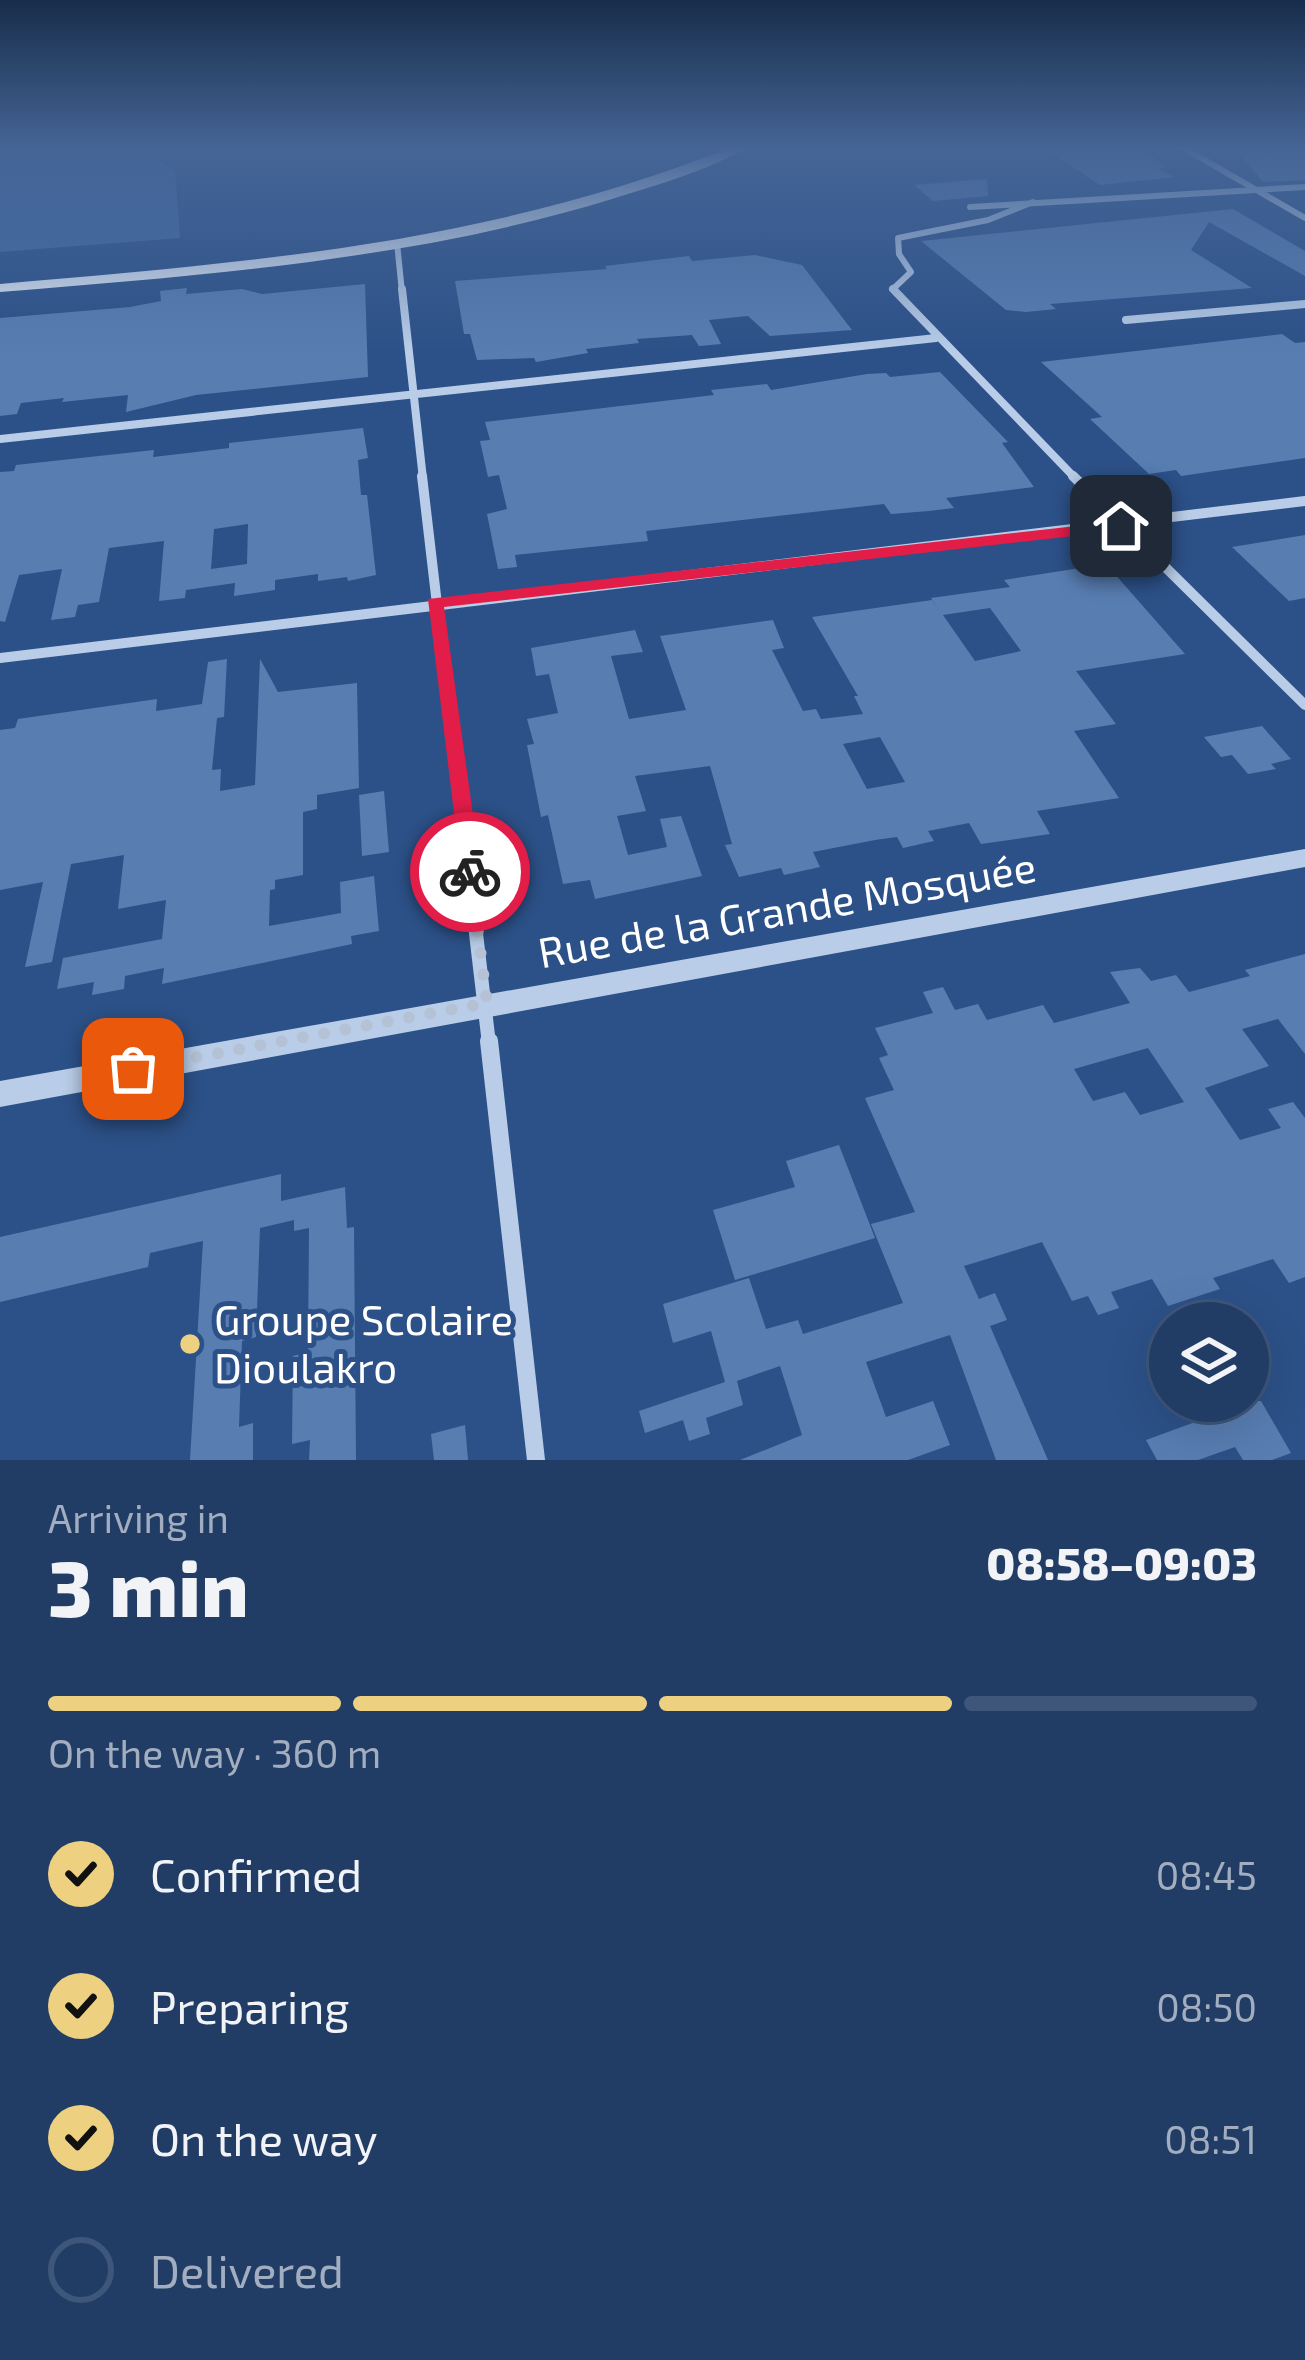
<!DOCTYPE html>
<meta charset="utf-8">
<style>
:root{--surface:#213d66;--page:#29446c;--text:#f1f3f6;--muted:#a2aebf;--line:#3e567a;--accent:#edd181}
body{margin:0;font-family:"Exo 2",sans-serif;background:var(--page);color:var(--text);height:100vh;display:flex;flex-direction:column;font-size:45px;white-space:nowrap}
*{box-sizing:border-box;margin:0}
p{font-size:39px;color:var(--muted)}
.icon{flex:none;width:66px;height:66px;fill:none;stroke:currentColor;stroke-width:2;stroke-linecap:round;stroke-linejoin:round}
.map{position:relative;height:1460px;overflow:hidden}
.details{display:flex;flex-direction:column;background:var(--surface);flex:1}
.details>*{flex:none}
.buttons{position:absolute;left:1149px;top:1302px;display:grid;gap:24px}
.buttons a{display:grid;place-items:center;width:120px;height:120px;border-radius:50%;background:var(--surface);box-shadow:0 12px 48px #0002,0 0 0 3px var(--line);font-size:60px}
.pin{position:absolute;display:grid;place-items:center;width:102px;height:102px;color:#fff;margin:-51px;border-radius:24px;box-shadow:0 6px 18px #0006}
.courier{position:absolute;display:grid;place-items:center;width:120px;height:120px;margin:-60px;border:9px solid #e11d48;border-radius:50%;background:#fff;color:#222;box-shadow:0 3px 15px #0007}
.summary em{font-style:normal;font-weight:800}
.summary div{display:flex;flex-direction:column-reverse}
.summary{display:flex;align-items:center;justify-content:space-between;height:204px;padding:0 48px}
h1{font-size:78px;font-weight:800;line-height:90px}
.bar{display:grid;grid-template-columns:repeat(4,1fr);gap:18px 12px;align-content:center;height:144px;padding:0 48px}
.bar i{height:15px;border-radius:9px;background:var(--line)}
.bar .selected{background:var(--accent)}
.bar p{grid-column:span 4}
ol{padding:0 48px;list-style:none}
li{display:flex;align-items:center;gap:36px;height:132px}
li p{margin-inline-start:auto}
li .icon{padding:12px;border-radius:50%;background:var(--accent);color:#111;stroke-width:4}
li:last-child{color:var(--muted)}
li i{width:66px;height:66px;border:6px solid var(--line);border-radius:50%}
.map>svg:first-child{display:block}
</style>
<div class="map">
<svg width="1305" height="1460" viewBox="0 0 1305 1460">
<rect width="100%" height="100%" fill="#2c5188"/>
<!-- green -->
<path fill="#416ba4" d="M0,147H142L175,171L180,238L0,252Z"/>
<!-- building -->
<path fill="#587db1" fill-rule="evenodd" d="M1043,147H1138L1166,167L1157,168L1175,177L1100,185Z
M1234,147H1305V180L1263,182Z
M987,179L988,196L933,201L914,185Z
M1233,209L1305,251V276L1209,222L1191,250L1252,288L1050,304L1056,309L1026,312L1006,310L921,241Z
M755,255L802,265L852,330L770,336L748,316L709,320L721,344L699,346L692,335L637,339L639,343L586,349L588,353L536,362L534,358L477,360L470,334H464L455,281L607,269L605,266L689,256L692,261Z
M365,284L368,377L196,395L126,412L128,395L62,402L64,398L21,403L17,414L0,416V318L130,307L161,301L160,291L187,288L186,294L242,289L262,294Z
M1282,334L1295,343L1305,342V458L1181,476L1176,470L1149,474L1090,419L1102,417L1041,362Z
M940,372L1008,442L1002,443L1034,487L946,498L954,508L929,511L891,514L884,504L646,531L648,541L515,555L517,567L498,569L487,514L507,509L499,475L488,477L480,441L490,440L485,422L714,395L711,390L767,384L771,390L867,374L886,373L890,377Z
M363,428L368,458L358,460L361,495H367L376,575L348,581L347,577L318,581V574L275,580V590L234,596L235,583L186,590L185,598L159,601L164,541L109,548L99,602L78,605L75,617L51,620L62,569L19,575L5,622L0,621V472L14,471L16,465L154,450L153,457L188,453L229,448V443ZM248,524L247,564L211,569L214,529Z
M1305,535V598L1289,601L1232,547Z
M1106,564L1185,654L1076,671L1116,724L1074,731L1119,798L1037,811L1050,834L981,844L969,823L928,831L934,841L903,848L897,837L875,840L813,852L820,867L784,875L781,868L739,877L725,845L732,844L710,766L635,776L646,811L617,816L628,855L667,847L660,819L681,816L702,876L595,899L590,880L563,884L548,815L541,817L527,745L534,744L527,719L558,713L549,674L536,676L531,648L635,630L643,652L611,656L629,719L686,710L660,636L773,620L784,648L772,650L803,711L816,709L821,719L863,714L854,696H858L812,617L932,600L939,610L931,598L1010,587L1004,580ZM990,608L1021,651L975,661L943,615ZM880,737L905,782L867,789L843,744Z
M227,659L224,717L217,718L212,770L221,769L220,791L255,785L260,659L278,692L357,683L359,788L317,795V809L303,812V875L275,880V889L270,890L269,926L341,913L340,882L374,876L379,931L351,936L352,944L162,984L164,968L125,976L124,989L92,995L94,982L57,989L63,958L162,939L166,900L118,909L124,855L71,864L52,962L25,967L43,882L0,890V730L15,728L18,719L157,699L156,711L202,704L208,662Z
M1262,726L1291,759L1271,764L1276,769L1248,774L1232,755L1221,757L1204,737Z
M384,791L389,852L362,856L359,795Z
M1305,954V1054L1278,1019L1242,1029L1269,1066L1205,1088L1240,1140L1281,1128L1268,1109L1293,1102L1305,1118V1277L1289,1283L1273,1259L1213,1278L1220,1289L1168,1306L1152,1279L1111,1292L1119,1308L1098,1315L1088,1296L1072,1301L1042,1242L964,1266L979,1299L995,1293L1007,1320L990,1326L1048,1460H996L950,1335L866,1362L886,1417L933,1401L950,1445L908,1460H740L802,1435L780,1366L737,1381L743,1405L706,1418L710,1434L689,1441L683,1420L645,1433L639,1411L725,1382L711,1331L673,1343L663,1304L749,1278L766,1329L798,1320L803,1334L903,1303L871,1224L915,1212L865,1098L894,1090L879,1058L888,1055L875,1028L933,1013L923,992L943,987L955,1010L978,1004L987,1020L1043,1005L1054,1023L1130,1003L1110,972L1140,968L1151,981L1176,975L1189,992L1250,976L1245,970ZM1148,1048L1184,1102L1140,1115L1125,1092L1093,1101L1074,1069Z
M839,1145L875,1238L735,1280L713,1210L795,1187L786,1161Z
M281,1174V1201L345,1187L347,1228L354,1227L356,1460H309L310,1440L292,1444L293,1356L308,1352L309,1228L294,1231V1220L260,1228L256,1337L242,1341L239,1427L253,1423V1460H190L203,1241L150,1253L148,1267L0,1302V1237Z
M1210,1401H1261L1291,1453L1272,1460H1243L1235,1447L1198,1460H1157L1146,1440L1217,1414Z
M465,1425L468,1460H434L431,1434Z"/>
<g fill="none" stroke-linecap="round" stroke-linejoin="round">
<!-- minor-far4 -->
<path stroke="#b9cde8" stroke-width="6" d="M1182,147L1305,218
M970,207L1305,187
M397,243L402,292
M896,292L893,289L911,272L899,254L898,238L988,220L1033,202"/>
<!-- minor-far3 -->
<path stroke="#b9cde8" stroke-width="8" d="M402,289L423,479
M893,289L1076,479
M1126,320L1305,304
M0,439L936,338"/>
<!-- minor-far2 -->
<path stroke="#b9cde8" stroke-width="10" d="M422,476L451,724
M1073,476L1305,705
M0,658L1305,501"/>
<!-- minor-far1 -->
<path stroke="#b9cde8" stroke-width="14" d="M451,721L489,1044"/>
<!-- minor -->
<path stroke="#b9cde8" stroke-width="18" d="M489,1041L536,1460"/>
<!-- tertiary -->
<path fill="#b9cde8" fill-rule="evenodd" d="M1305,849V867L0,1107V1081Z"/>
<!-- secondary -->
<path fill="#e2ebf7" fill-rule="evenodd" d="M732,147H748C707,171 657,185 612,199C414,260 205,275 0,292V284C257,262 490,243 732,147Z"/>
</g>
<!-- sky -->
<linearGradient id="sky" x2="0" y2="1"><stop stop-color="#182d4b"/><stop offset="0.42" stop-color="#456596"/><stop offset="1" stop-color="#456596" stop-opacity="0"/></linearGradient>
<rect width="1305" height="352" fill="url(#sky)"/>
<!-- route -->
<path fill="#e11d48" d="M1121,521L1127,523V530L444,607L481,872L478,879H462L428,599Z"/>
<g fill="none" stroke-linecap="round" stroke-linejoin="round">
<!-- done -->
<path stroke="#b5c2d5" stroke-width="12" stroke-dasharray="0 21.6" d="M133,1069L487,1003L470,872"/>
</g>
<!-- markers -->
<circle fill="#edd181" stroke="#2c5188" stroke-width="4.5" cx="190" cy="1344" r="12"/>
<g text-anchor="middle" stroke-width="10" stroke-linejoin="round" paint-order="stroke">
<!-- near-street labels -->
<g font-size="42" fill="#fff" stroke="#2c5188">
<text transform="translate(787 910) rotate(-10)" y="15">Rue de la Grande Mosquée</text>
</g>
<!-- near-poi labels -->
<g font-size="42" fill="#fff" stroke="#2c5188" text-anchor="start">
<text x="214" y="1335">Groupe Scolaire<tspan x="214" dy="48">Dioulakro</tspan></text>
</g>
</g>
</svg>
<div class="buttons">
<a><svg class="icon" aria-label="layers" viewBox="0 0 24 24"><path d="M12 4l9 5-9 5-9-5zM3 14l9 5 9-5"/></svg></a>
</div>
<div class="pin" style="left:133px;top:1069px;background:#ea580c"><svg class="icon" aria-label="bag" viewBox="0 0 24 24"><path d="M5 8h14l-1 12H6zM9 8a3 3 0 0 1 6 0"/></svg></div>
<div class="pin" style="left:1121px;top:526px;background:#1f2937"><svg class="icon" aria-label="home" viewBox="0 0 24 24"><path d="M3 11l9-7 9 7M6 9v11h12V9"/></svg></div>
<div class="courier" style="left:470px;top:872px"><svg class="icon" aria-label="bike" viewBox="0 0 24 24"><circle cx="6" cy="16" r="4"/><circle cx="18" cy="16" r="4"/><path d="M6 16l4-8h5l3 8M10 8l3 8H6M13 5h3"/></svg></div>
</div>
<section class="details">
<div class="summary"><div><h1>3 min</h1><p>Arriving in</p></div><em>08:58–09:03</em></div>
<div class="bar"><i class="selected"></i><i class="selected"></i><i class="selected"></i><i></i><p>On the way · 360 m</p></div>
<ol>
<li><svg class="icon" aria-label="check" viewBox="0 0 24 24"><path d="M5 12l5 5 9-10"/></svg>Confirmed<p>08:45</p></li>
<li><svg class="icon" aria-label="check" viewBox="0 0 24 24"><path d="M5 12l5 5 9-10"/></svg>Preparing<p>08:50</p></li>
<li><svg class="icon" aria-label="check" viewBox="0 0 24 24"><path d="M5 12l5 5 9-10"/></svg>On the way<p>08:51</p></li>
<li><i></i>Delivered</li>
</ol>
</section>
